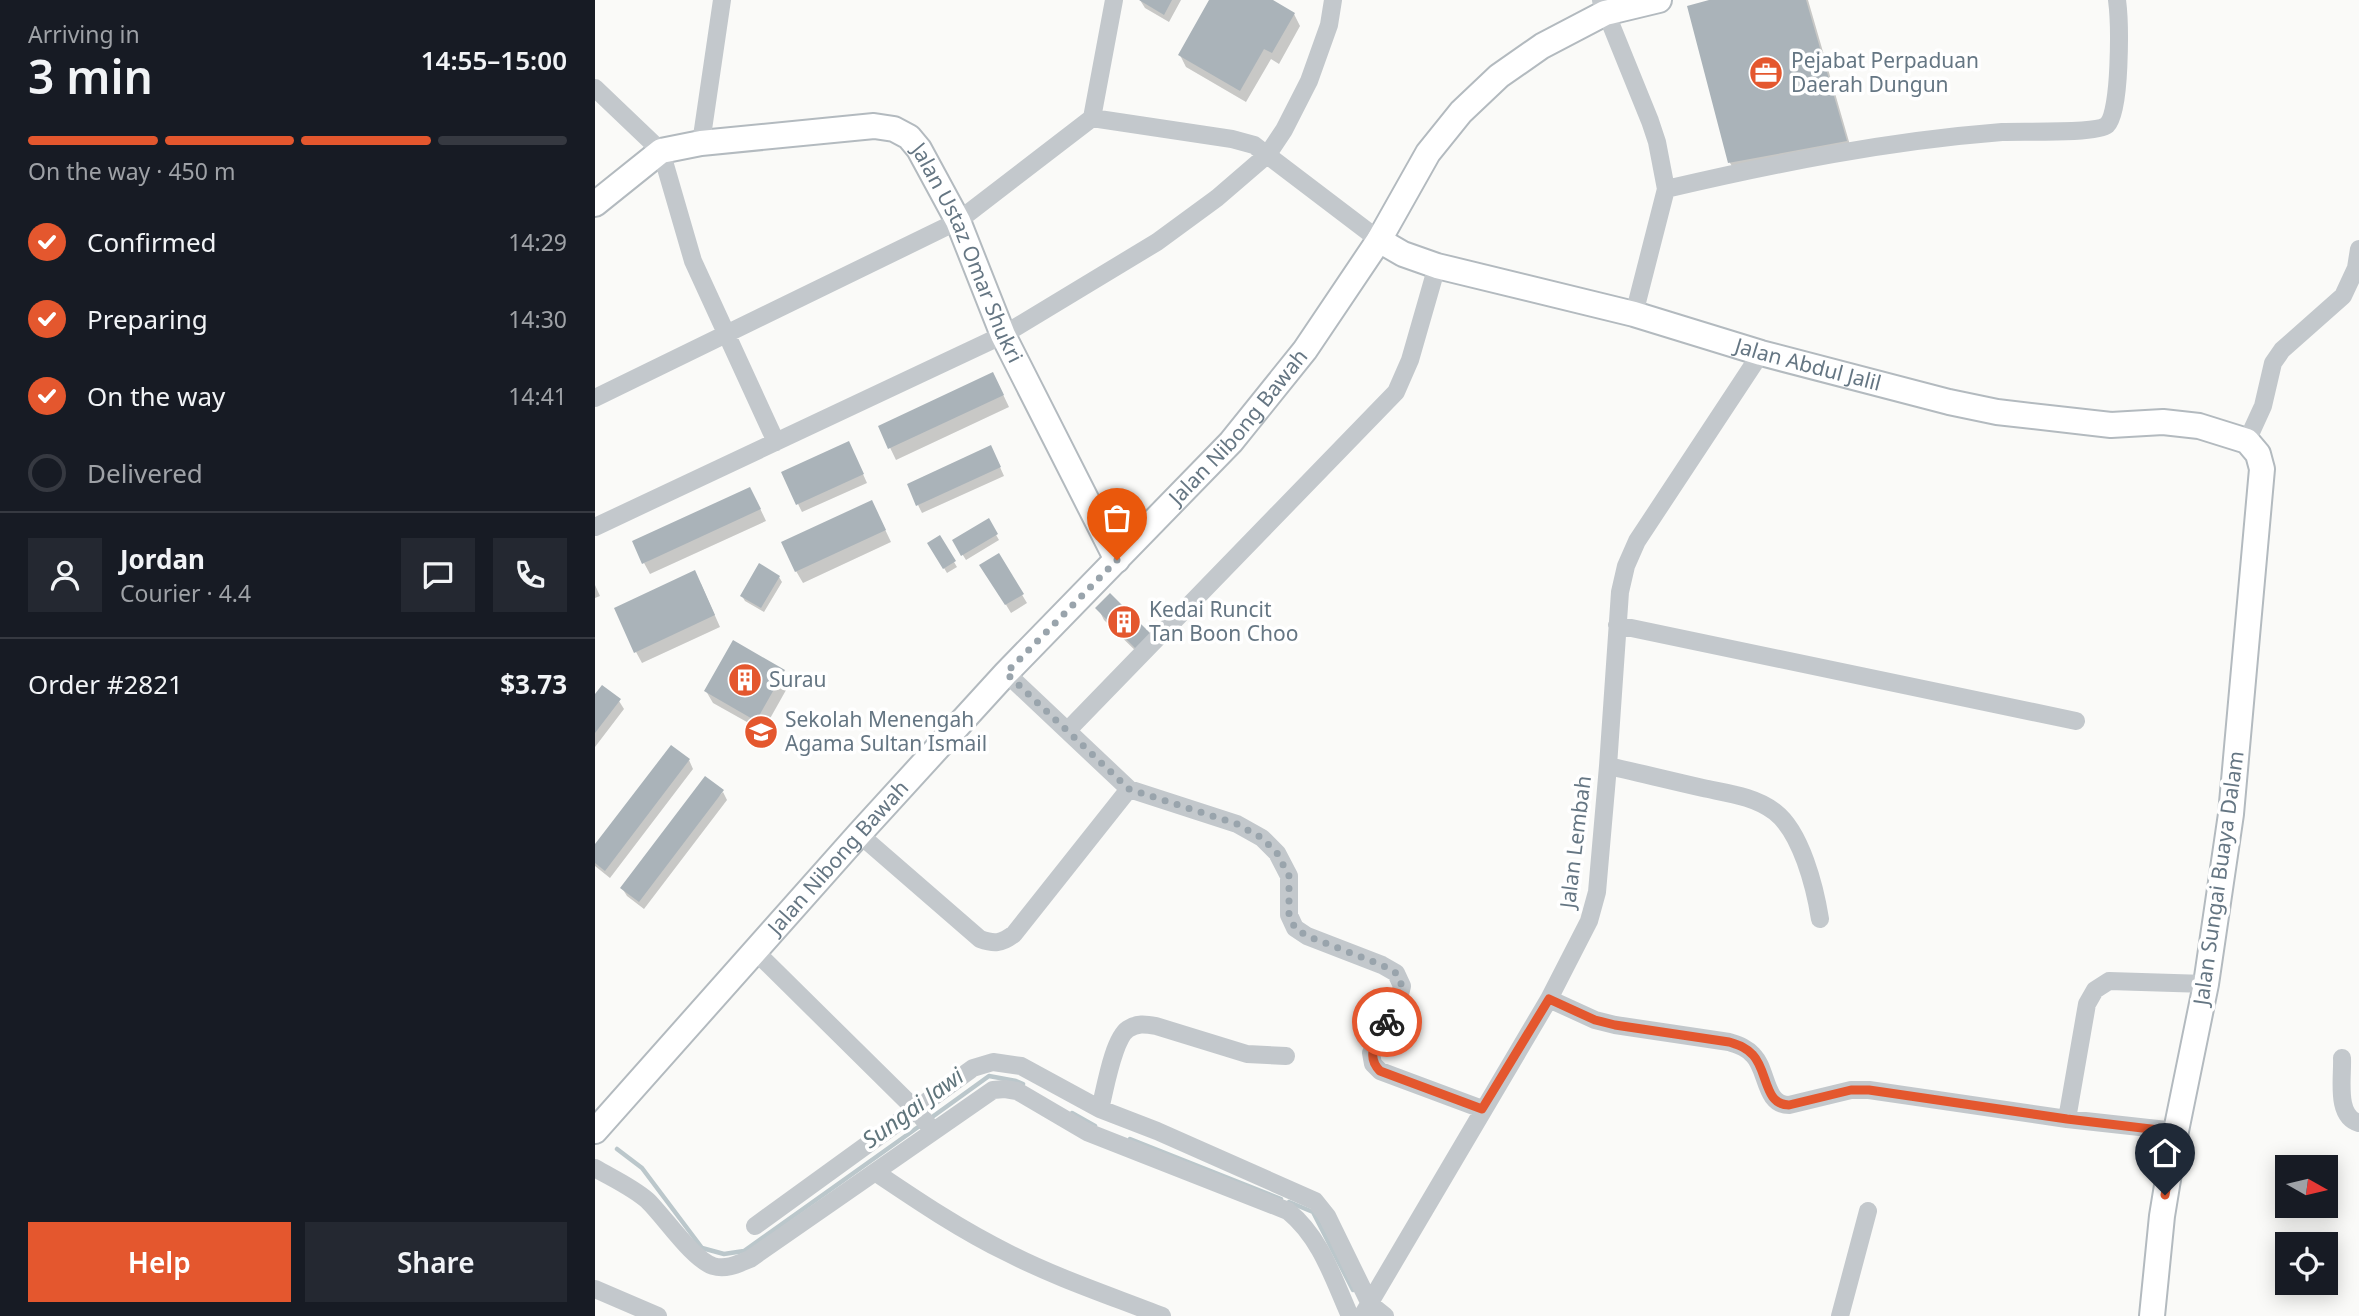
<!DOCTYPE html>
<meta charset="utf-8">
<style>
:root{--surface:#171b24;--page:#242831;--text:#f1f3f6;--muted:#9ea1a6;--line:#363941;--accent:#e4572e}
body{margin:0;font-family:"Noto Sans",sans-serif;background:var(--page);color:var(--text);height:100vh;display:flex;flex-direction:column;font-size:26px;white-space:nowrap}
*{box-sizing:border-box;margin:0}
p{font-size:23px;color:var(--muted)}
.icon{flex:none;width:38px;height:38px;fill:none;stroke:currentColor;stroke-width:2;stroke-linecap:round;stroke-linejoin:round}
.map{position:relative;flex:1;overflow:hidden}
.drawer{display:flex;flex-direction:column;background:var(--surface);width:595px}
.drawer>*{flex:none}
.needle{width:46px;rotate:98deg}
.fabs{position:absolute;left:1680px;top:1155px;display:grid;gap:14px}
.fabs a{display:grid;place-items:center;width:63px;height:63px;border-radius:0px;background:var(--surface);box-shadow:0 4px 18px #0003;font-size:35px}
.pin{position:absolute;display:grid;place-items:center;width:60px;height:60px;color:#fff;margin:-72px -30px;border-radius:50% 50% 50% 0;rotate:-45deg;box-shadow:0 0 7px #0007}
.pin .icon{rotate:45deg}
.courier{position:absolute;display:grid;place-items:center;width:70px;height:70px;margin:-35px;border:5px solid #e4572e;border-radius:50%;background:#fff;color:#222;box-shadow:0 2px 9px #0007}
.summary em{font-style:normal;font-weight:600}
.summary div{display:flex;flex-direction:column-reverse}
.summary{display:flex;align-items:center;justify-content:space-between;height:119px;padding:0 28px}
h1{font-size:46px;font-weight:600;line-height:52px}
.bar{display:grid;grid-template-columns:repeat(4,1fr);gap:10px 7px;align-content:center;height:84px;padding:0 28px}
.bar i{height:9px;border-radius:5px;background:var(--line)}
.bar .current{background:var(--accent)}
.bar p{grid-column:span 4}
.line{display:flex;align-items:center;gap:18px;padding:0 28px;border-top:2px solid var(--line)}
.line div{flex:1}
.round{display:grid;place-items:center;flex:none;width:74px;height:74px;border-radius:0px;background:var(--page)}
ol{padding:0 28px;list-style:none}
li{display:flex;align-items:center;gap:21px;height:77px}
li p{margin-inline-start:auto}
li .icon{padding:7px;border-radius:50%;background:var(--accent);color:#fff;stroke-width:4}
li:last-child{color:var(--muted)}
li i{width:38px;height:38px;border:4px solid var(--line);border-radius:50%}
.action{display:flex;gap:14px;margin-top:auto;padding:14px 28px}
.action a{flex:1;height:80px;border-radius:0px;background:var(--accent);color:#fff;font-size:28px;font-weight:600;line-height:80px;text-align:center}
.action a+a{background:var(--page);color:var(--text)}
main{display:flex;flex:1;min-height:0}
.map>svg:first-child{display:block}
</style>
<main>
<section class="drawer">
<div class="summary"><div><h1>3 min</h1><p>Arriving in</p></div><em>14:55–15:00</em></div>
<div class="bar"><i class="current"></i><i class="current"></i><i class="current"></i><i></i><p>On the way · 450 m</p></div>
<ol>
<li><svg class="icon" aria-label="check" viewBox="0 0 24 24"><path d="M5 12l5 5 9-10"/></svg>Confirmed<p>14:29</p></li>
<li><svg class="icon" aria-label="check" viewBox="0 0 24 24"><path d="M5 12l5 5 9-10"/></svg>Preparing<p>14:30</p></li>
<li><svg class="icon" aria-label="check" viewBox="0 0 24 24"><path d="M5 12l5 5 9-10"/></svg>On the way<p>14:41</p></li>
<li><i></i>Delivered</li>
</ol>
<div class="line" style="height:126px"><a class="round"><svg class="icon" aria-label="person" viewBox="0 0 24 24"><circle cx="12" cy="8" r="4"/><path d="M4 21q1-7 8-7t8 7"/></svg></a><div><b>Jordan</b><p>Courier · 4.4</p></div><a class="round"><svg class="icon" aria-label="chat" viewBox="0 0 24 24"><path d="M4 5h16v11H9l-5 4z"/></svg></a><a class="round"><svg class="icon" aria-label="phone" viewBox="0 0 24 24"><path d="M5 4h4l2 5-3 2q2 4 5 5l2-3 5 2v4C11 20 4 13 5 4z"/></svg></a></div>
<div class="line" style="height:91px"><div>Order #2821</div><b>$3.73</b></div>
<div class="action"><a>Help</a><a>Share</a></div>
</section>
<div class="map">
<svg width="1764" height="1316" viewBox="0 0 1764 1316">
<rect width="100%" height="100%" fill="#fafaf8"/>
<!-- shadow -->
<path fill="#0003" d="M545,0H586L574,22L550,8Z
M616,0H674L699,14L705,26L684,64L676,59L651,102L591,67L585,55Z
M1121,0H1213L1257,152L1142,174L1135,163L1094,7Z
M404,386L414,407L301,460L285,427Z
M258,452L272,483L207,512L203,504Z
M400,456L409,476L327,513L323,505Z
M161,500L171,521L55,574L49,563Z
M277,502L296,542L208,583L201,571Z
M393,521L404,540L371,560L359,541Z
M344,537L362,567L352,573L334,543Z
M403,555L432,603L416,613L387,565Z
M184,577L187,582L169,612L150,601L147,596Z
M106,584L125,627L47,663L41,652Z
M0,585L5,596L0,598Z
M515,596L550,660L509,620L503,608Z
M189,671L195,683L168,731L118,703L111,691Z
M0,697L24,701L29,709L0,747Z
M94,760L98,769L15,878L0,866V847Z
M128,792L132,800L49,909L32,896L27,888Z"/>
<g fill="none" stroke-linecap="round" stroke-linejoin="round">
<!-- stream -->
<path stroke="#bbc7cb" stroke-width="4.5" d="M477,1113L500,1126
M333,1120L394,1076L421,1081L428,1084
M535,1139L686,1199
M22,1149L47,1168L107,1248L129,1254L149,1251L326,1125
M694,1202L718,1212L758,1290"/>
</g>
<!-- building -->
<path fill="#aab3b9" d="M544,0H577L569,15Z
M614,0H678L700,13L677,53L669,49L645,91L583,55Z
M1114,0H1211L1252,141L1133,163L1092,6Z
M398,372L409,395L293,449L283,426Z
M254,441L269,474L201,505L186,472Z
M396,445L406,467L321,506L312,484Z
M155,487L166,509L47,564L37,541Z
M277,500L291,530L200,572L186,542Z
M394,518L403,534L366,556L357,540Z
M345,535L361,561L348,569L332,543Z
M404,553L429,594L410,605L384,565Z
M164,563L185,576L166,608L145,596Z
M100,570L120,615L39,653L19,608Z
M515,593L557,635L542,650L500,608Z
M138,640L190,670L161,721L109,691Z
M7,685L26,699L0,733V694Z
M76,745L95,759L10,871L0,863V844Z
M110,776L129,790L44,902L25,888Z"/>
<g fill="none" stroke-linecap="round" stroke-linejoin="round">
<!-- secondary casing -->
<g stroke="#b3babf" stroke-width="28">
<g id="secondary">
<path id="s1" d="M0,204L66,151L106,143L279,126L299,129L314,137L324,149L363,221L408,335L522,560"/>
<path id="s2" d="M784,240L808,254L842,266L1039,314L1166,353L1354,402L1402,412L1516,425L1568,422L1604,426L1652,441L1663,454L1667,469L1636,814L1611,984L1581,1131L1567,1216L1557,1316"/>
<path id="s3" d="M0,1131L264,834L411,673L636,442L710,350L784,240L833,153L866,112L904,76L947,46L1010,13L1064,0"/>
</g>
</g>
<!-- street -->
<path stroke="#c3c8cc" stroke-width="18" d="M1006,0L1055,121L1062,142L1071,189L1039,314
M0,88L66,151L98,261L181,442
M497,118L637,139L659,145L784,240
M106,143L127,0
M1071,189C1182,163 1292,141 1407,132C1425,131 1502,134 1512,125C1526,112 1525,22 1522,0
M0,398L363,221L497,118L519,0
M1652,441L1668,406L1678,363L1687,350L1748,296L1761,268L1764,249
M0,527L408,335L562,242L622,198L673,154L689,130L714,81L734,25L738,0
M1022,625L1481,721
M411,673L534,789L642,824L667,838L682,853L694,876V915L700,928L712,936L787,965L801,973L807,986L803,1002L776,1053L778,1064L785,1071L887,1109
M473,730L801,392L815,360L842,266
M1013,766C1045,773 1077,781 1108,788C1131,793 1160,796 1180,812C1206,832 1220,887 1225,919
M264,834L385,939C399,944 406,944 419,934L534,789
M160,951L321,1110L338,1131
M954,999L1000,1020L1020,1025L1134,1042C1143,1045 1151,1047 1158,1055C1173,1070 1169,1105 1194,1105L1256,1090H1274L1472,1119L1581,1131
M1747,1058C1748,1078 1740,1116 1764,1123
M505,1109C510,1090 518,1039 533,1029C542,1023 550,1024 561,1026L652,1054L691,1056
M1472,1119L1492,1004L1500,990L1514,981L1611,984
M0,1168C17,1178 37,1187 52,1200C69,1216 97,1259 118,1266C131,1270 143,1264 155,1259L398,1090L410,1089L422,1091L492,1132L693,1211C726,1238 738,1278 755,1316
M280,1172C323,1201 366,1230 413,1253C462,1278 516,1296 567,1316
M160,1226L378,1068L398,1062L426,1066L505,1109L562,1131L720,1201L732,1216L775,1304L790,1316
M0,1289L63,1316
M767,1316L954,999L994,921L1002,892L1013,766L1025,592L1031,566L1042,541L1166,353
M1245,1316L1273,1211"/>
<!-- secondary -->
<use href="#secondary" stroke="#fff" stroke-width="24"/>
</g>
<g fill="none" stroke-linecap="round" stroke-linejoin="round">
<!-- done -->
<path stroke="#99a4ac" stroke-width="7" stroke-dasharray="0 12.6" d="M522,560L411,673L534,789L642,824L667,838L682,853L694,876V915L700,928L712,936L787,965L801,973L807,986L803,1002L792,1022"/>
<!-- route -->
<path stroke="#e4572e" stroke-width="9" d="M792,1022C783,1039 769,1055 785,1071L887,1109L954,999L1000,1020L1020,1025L1134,1042C1143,1045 1151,1047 1158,1055C1173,1071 1169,1105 1194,1105L1256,1090H1274L1472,1119L1581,1132L1570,1195"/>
</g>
<!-- icons -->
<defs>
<g id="office-disc" transform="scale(1.75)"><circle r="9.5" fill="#e4572e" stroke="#fff"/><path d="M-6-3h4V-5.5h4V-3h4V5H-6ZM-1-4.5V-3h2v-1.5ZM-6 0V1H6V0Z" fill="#fff"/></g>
<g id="building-disc" transform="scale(1.75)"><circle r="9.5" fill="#e4572e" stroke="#fff"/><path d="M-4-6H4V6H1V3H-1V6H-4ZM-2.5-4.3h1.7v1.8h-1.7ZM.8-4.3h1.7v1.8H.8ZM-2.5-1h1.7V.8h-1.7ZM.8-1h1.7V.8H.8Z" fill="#fff"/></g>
<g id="school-disc" transform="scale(1.75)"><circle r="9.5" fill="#e4572e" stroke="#fff"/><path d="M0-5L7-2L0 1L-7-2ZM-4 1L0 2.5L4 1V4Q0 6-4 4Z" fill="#fff"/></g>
</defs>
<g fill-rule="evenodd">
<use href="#office-disc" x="1171" y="73"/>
<use href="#building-disc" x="529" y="622"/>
<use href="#building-disc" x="150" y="680"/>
<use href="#school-disc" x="166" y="732"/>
</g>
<g text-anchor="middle" stroke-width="7" stroke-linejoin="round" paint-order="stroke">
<!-- poi labels -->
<g font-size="21" fill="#657683" stroke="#fff" text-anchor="start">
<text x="1196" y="68">Pejabat Perpaduan<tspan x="1196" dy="24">Daerah Dungun</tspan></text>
<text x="554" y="617">Kedai Runcit<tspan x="554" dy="24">Tan Boon Choo</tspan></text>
<text x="174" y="687">Surau</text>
<text x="190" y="727">Sekolah Menengah<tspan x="190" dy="24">Agama Sultan Ismail</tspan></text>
</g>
<!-- street labels -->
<g font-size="21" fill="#657683" stroke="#fff">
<text dy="7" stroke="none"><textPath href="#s1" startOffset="467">Jalan Ustaz Omar Shukri</textPath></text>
<text dy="7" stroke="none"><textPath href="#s2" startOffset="448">Jalan Abdul Jalil</textPath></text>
<text dy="7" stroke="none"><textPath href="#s3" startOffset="954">Jalan Nibong Bawah</textPath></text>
<text transform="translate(981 842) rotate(-83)" y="7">Jalan Lembah</text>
<text dy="7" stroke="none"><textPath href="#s3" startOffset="366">Jalan Nibong Bawah</textPath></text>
<text transform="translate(1624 878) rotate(-82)" y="7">Jalan Sungai Buaya Dalam</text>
</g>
<!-- water labels -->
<g font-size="23" font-style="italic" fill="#60757c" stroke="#fff">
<text transform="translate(318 1108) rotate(-36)" y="8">Sungai Jawi</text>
</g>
</g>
</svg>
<div class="fabs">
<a><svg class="needle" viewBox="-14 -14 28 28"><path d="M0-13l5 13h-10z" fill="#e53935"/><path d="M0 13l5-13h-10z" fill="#9ea1a6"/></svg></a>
<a><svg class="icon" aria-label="locate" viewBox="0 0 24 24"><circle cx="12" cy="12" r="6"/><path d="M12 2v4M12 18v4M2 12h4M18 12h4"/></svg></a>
</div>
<div class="pin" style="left:522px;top:560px;background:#ea580c"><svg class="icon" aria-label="bag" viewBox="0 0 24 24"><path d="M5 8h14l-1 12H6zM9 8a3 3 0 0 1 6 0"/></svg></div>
<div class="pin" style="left:1570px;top:1195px;background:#1f2937"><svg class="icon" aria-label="home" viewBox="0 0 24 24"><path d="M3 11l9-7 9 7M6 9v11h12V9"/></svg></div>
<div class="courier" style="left:792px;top:1022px"><svg class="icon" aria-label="bike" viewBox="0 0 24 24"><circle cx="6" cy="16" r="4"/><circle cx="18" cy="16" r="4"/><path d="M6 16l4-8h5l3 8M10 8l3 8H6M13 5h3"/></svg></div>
</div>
</main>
